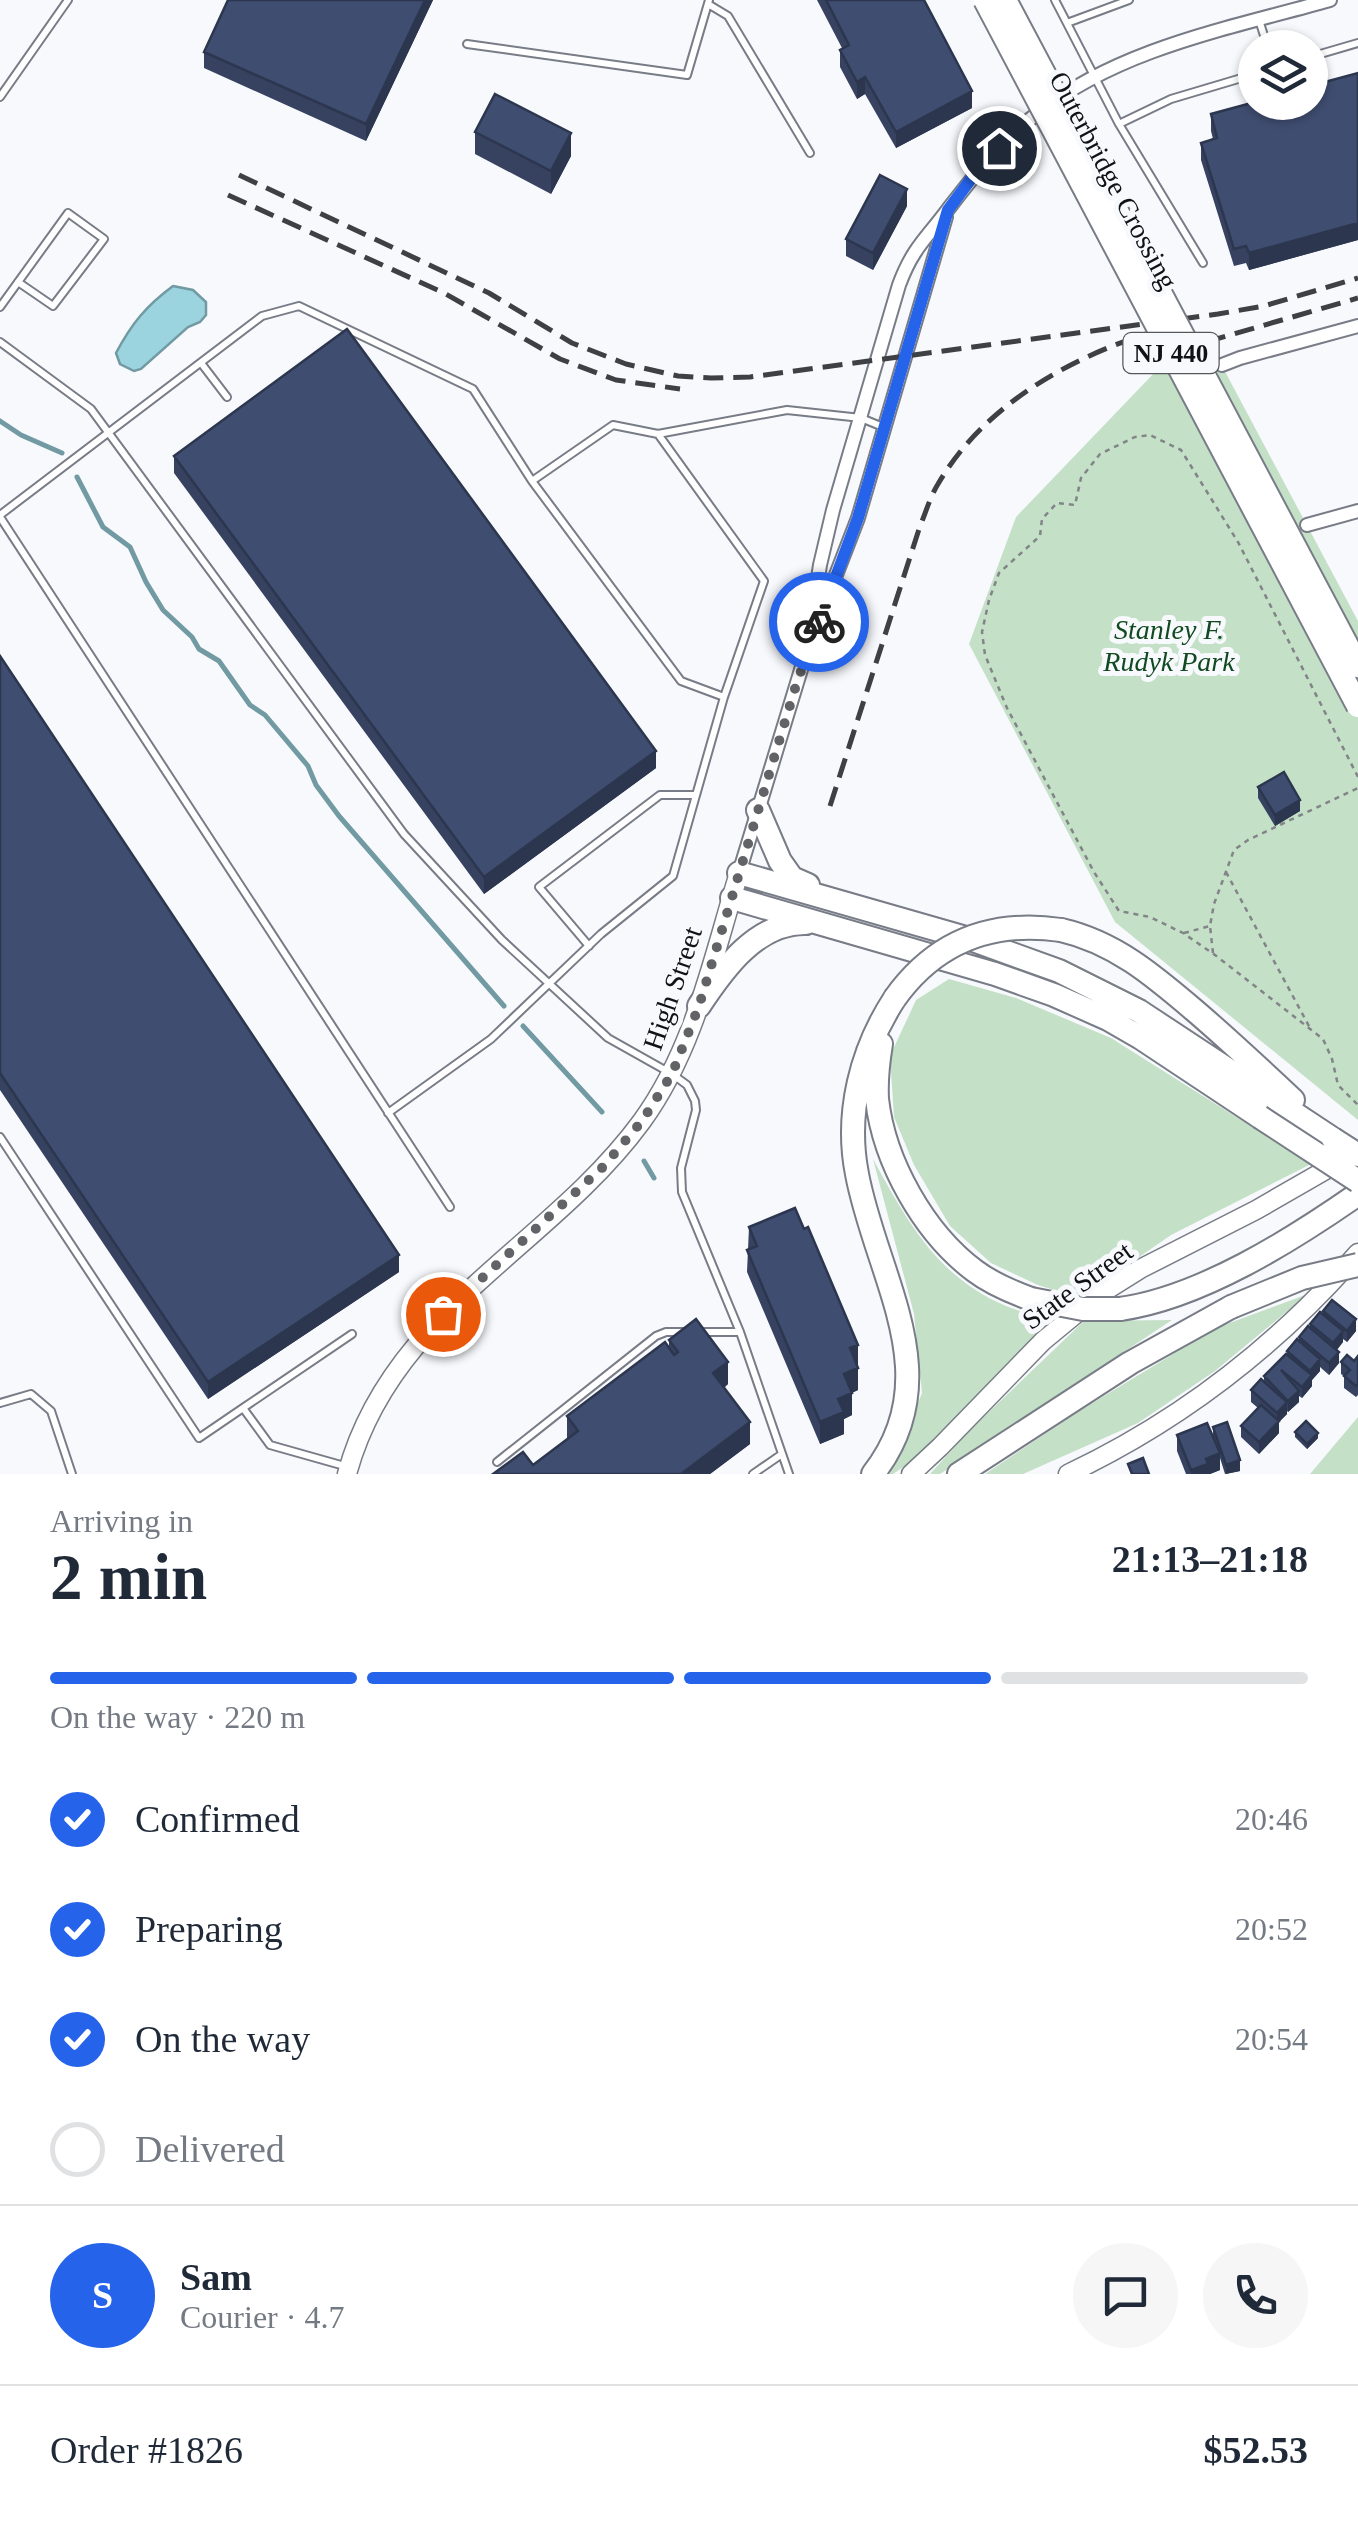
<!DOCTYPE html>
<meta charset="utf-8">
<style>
:root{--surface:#fff;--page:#f6f6f7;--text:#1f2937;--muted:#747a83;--line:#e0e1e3;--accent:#2563eb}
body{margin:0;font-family:"Times New Roman",serif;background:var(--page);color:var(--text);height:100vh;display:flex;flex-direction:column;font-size:38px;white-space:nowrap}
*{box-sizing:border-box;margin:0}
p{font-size:32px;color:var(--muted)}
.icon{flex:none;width:55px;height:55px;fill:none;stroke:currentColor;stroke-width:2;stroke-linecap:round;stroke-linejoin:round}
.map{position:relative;height:1474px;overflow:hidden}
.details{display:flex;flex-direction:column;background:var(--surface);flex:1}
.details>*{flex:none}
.buttons{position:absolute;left:1238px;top:30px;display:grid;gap:20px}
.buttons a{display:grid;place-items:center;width:90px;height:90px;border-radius:50%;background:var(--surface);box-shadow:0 2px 8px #0004;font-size:50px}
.pin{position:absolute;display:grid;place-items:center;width:85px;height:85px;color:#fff;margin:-42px;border:5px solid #fff;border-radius:50%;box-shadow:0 2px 10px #0007}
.courier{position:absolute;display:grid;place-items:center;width:100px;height:100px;margin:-50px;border:8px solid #2563eb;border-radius:50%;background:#fff;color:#222;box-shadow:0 2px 12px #0007}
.headline em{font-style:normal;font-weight:700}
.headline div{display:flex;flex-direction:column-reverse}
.headline{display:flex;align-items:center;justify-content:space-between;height:170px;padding:0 50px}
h1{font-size:65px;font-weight:700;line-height:75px}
.bar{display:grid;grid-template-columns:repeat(4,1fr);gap:15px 10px;align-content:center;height:120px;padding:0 50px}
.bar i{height:12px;border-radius:8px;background:var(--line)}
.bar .selected{background:var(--accent)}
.bar p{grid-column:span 4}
.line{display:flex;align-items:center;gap:25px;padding:0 50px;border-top:2px solid var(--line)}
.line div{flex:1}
.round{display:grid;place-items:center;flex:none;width:105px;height:105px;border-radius:52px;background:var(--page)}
ol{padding:0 50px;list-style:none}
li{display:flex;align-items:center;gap:30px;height:110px}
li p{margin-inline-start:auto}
li .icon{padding:10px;border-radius:50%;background:var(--accent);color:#fff;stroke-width:4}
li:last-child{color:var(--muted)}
li i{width:55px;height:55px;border:5px solid var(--line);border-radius:50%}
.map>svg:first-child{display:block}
</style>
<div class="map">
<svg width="1358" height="1474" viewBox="0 0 1358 1474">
<rect width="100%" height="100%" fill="#f7f9fd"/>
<!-- green -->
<path fill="#c4e0c7" d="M1213,349L1358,621V1120L1115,922L969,644L1016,517L1157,370Z
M949,979L1016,998L1111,1038L1311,1164L1171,1235L1080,1298L1038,1285L991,1263L950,1226L914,1165L894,1117L890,1056L916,1000Z
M873,1159C907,1221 937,1277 1006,1306C1020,1312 1036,1315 1051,1319L921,1455L893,1474H890L922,1393L914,1314Z
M1308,1294L1215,1371L1138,1423L1023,1474H985L1081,1410L1216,1328Z
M1172,1320L940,1474H930L969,1431L1084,1321Z
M1358,1417V1474H1310Z"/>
<!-- water -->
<path fill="#9bd4df" stroke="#729aa3" stroke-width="2.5" d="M173,286L193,290L206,302V315L200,322L188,327L141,369L134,371L120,364L116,353C132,323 146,306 173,286Z"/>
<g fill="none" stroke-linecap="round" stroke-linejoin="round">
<!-- stream -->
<path stroke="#729aa3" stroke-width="5" d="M0,421L21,435L62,453
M77,477L103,527L130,547L146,582L163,610L192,637L199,649L219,661L250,705L265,715L308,766L316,785L339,816L504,1006
M523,1026L602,1112
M644,1161L654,1178"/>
<!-- lane casing -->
<g stroke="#787c86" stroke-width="10">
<path id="lane" d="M1055,0L1119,124L1203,263
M708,4L728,16L810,153
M1259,20L1268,48
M1067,23L1129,0
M467,44L687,75L709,0
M1310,57L1358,43
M0,97L68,0
M1119,124L1171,99L1255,74
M0,307L68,213L104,239L53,306L18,282
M0,342L91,409L404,834L502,940L608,1038L672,1074L687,1085L695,1101L696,1110L681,1168L682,1192L740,1332L789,1474
M201,363L227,397
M658,434L764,581L724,697L681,681L532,481L613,425L658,434L787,410L861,418L883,427
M0,515L262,316L299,306L473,389L532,481
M0,517L450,1207
M589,946L539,887L660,795H696
M388,1113L491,1039L601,934L673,876L724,697
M0,1137L199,1438L243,1408L270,1445L348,1467
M701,1332H740
M0,1403L31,1394L51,1411L72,1474
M243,1408L352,1334
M497,1462L656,1336L666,1332H684
M753,1474L782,1454"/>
</g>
<!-- street casing -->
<g stroke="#787c86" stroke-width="16">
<path id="street" d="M1222,365L1240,358L1358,326
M1307,525L1358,511
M807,650L820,565L833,510L899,285C913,247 927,238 949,208C976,173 1002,140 1038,113C1120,48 1231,28 1330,0
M739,873L807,650L858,518L946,217"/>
</g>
<!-- secondary casing -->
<g stroke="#787c86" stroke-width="21">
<path id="secondary" d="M347,1474C391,1311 550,1247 642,1121C695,1048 713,957 739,873
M911,1474L940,1447L1043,1341L1100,1294L1140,1269L1256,1210L1343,1160
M1068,1474C1180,1421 1276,1347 1358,1253"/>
</g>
<!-- highway casing -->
<g stroke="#787c86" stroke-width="26">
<path id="highway" d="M758,810L780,861L792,878L808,885
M739,873L973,940L1059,971L1139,1011L1333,1139
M732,898L995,974L1054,995L1108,1019L1141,1038L1260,1117
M1061,930C1114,942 1153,975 1194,1010C1228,1039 1260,1069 1293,1100
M699,1006C724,968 757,922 806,923
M881,1044C878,1062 876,1080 877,1099C884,1162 924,1233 975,1271C992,1284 1012,1292 1031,1299
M1120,1309C1200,1298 1292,1240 1358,1194
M873,1474C950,1376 876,1277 857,1174C845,1113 861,1050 895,998
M959,1474L1130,1363L1231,1307"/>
</g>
<!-- path -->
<path stroke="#828488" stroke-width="2.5" stroke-dasharray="5 5" stroke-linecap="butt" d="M1358,777L1238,542L1181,450L1150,435L1135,437L1100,454L1081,478L1075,505L1057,503L1042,519L1040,536L999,573L989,600L982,632L985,655L1007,708L1094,872L1119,911L1150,917L1183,933L1215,955L1323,1039L1332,1059L1338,1085L1358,1105
M1226,872L1310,1028
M1184,933L1210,926
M1213,953L1210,926L1214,904L1234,850L1248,840L1358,788"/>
<!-- lane -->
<use href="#lane" stroke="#fff" stroke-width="6"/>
<!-- street -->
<use href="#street" stroke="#fff" stroke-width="12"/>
<!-- secondary -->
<use href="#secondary" stroke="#fff" stroke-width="18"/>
<!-- highway -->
<use href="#highway" stroke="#fff" stroke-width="22"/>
<!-- rail -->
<path stroke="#3e4044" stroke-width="5" stroke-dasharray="20 10" stroke-linecap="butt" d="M239,175L489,293L572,343L626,364L678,376L711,378L750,377L1218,314L1264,306L1358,278
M228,195L444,293L560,359L616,380L680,389
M1206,342L1358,298
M830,806L920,526C926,512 930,497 938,484C982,408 1065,360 1146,334"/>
<!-- highway-bridge casing -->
<g stroke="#787c86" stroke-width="26" stroke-linecap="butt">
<path id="highway-bridge" d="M985,0L1358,706
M1005,0L1358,666
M895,998C936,941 992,920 1061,930
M1260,1117L1358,1181
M1333,1139L1358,1155
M1031,1299L1083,1309H1120
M1231,1307L1302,1278L1358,1265"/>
</g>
<!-- highway-bridge -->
<use href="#highway-bridge" stroke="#fff" stroke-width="22"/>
</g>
<!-- wall -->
<path fill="#364260" d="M433,0L366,141L204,68V52Z
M817,0H924L972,108L896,148L865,94L857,99L840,67V50L842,48Z
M1358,73V240L1249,270L1246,263L1234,266L1201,160V143L1213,139L1211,131V114Z
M475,132L571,156L551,194L475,154Z
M907,206L873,270L846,256V239Z
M174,456L656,768L484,894L174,473Z
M0,656L399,1272L208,1399L0,1090Z
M1258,787L1300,811L1275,826L1258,798Z
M749,1227L858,1345V1390L852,1393V1415L844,1419V1434L820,1444L747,1272Z
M1323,1311L1356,1331L1347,1342L1343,1339V1342L1337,1350L1339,1363L1329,1375L1320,1367V1371L1312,1380V1386L1302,1398L1299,1396V1402L1288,1412L1287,1411V1414L1279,1422V1433L1259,1454L1241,1437V1426L1258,1408L1251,1402V1390L1264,1382V1376L1287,1355V1351L1299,1341V1337L1310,1327V1324L1323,1315Z
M669,1340L728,1384L724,1388L750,1444L710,1474H493L533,1465L567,1439V1416L669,1347Z
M1358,1356V1395L1356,1397L1344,1388V1376L1341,1374V1362L1354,1361Z
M1213,1427L1240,1471L1225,1474L1220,1458V1470L1210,1474H1186L1177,1451V1435L1213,1436Z
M1295,1432L1318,1438L1307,1449L1295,1437Z"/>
<!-- shaded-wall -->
<path fill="#2c364e" d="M425,0H433L366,141V124Z
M865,77V94L857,99V82Z
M972,91V108L896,148V132Z
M571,133V156L551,194V171Z
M907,189V206L873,270V253Z
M1358,223V240L1249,270V253Z
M656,751V768L484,894V877Z
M1300,800V811L1275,826V815Z
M399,1255V1272L208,1399V1382Z
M1356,1319V1331L1347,1342V1331Z
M1343,1331V1342L1333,1354V1343Z
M858,1345V1367L850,1348Z
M1339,1352V1363L1329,1375V1363Z
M1320,1359V1371L1312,1380V1386L1302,1398V1387L1310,1377V1371Z
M728,1362V1384L713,1396V1373Z
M858,1368V1390L844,1396V1374Z
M1299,1391V1402L1288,1412V1401Z
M852,1393V1415L844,1419V1434L820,1444V1422L838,1399Z
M1287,1402V1414L1279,1422V1433L1259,1454V1442L1277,1424V1413Z
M750,1422V1444L710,1474H681Z
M1318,1433V1438L1307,1449V1444Z
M1220,1453V1470L1210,1474H1191V1470L1206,1459Z
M1240,1460V1471L1226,1474V1465Z"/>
<!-- building -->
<path fill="#3f4d70" stroke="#2c364e" stroke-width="2.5" d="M228,0H425L366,124L204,52Z
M826,0H924L972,91L896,132L865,77L857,82L840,50L849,45Z
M1358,73V223L1249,253L1246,246L1234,249L1201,143L1217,138L1211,114L1255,102H1310V86Z
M495,94L571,133L551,171L475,132Z
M880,175L907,189L873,253L846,239Z
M347,329L656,751L484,877L174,456Z
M0,656L399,1255L208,1382L0,1073Z
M1284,772L1300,800L1275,815L1258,787Z
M795,1208L804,1229L808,1227L858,1345L850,1348L858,1368L844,1374L852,1393L838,1399L844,1412L820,1422L747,1250L757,1246L749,1227Z
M1332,1300L1356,1319L1347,1331L1323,1311Z
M1320,1312L1343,1331L1333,1343L1310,1324Z
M696,1319L728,1362L713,1373L750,1422L681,1474H493L523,1452L533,1465L578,1431L567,1416L665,1342L674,1355L678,1352L669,1340Z
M1308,1326L1339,1352L1329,1363L1299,1337Z
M1297,1339L1320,1359L1310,1371L1287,1351Z
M1286,1354L1312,1375L1302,1387L1281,1370L1299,1391L1288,1401L1264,1376Z
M1347,1355L1354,1361L1358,1356V1384L1356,1386L1344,1376L1350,1370L1341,1362Z
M1261,1379L1287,1402L1277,1413L1251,1390Z
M1261,1405L1279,1421L1259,1442L1241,1426Z
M1306,1421L1318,1433L1307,1444L1295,1432Z
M1227,1422L1240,1460L1226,1465L1213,1427Z
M1207,1423L1220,1453L1206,1459L1208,1464L1191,1470L1177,1435Z
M1143,1458L1149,1474H1132L1128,1464Z"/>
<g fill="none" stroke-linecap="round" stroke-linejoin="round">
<!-- done -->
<path stroke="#626367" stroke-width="10" stroke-dasharray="0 18" d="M443,1314L603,1167L642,1121L672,1074L699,1006L797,682L819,622"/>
<!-- route -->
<path stroke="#2563eb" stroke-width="12" d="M819,622L858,518L948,210L974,175L999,148"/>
</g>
<g text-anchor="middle" stroke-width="10" stroke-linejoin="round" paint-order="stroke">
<!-- shield labels -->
<rect fill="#f7f9fd" stroke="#56575b" stroke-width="2.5" x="1123.5" y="333" width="95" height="40" rx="8"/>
<g font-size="25" font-weight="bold" fill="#111216">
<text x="1171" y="362">NJ 440</text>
</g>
<!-- street labels -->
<g font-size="28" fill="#111216" stroke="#f7f9fd">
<text transform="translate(1114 180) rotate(62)" y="10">Outerbridge Crossing</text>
<text transform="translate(672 988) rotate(-71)" y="10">High Street</text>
<text transform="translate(1077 1285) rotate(-36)" y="10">State Street</text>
</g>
<!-- park labels -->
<g font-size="28" font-style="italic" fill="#114a21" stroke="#f7f9fd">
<text x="1169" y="639">Stanley F.<tspan x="1169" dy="32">Rudyk Park</tspan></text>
</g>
</g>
</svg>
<div class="buttons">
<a><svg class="icon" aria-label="layers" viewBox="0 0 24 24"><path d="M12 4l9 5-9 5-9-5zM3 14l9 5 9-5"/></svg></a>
</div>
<div class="pin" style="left:443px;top:1314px;background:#ea580c"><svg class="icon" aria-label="bag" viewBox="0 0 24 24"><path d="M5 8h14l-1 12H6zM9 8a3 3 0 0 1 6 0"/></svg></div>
<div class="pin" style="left:999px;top:148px;background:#1f2937"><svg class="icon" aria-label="home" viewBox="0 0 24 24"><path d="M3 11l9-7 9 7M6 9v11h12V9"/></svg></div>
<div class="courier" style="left:819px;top:622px"><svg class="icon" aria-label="bike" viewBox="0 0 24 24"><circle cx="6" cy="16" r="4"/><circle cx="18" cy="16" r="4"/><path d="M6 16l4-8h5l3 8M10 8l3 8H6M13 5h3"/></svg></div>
</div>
<section class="details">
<div class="headline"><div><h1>2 min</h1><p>Arriving in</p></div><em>21:13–21:18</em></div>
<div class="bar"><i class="selected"></i><i class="selected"></i><i class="selected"></i><i></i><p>On the way · 220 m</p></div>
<ol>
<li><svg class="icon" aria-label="check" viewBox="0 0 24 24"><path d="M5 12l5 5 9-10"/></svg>Confirmed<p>20:46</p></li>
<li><svg class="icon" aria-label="check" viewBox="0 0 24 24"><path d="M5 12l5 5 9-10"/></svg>Preparing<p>20:52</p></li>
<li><svg class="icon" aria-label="check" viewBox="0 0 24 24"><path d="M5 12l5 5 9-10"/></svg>On the way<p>20:54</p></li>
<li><i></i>Delivered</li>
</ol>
<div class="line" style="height:180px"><b class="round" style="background:var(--accent);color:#fff">S</b><div><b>Sam</b><p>Courier · 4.7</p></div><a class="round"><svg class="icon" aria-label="chat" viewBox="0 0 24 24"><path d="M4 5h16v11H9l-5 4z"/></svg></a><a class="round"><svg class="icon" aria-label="phone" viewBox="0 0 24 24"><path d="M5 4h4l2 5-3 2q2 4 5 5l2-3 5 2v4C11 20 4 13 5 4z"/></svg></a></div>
<div class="line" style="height:130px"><div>Order #1826</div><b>$52.53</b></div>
</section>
